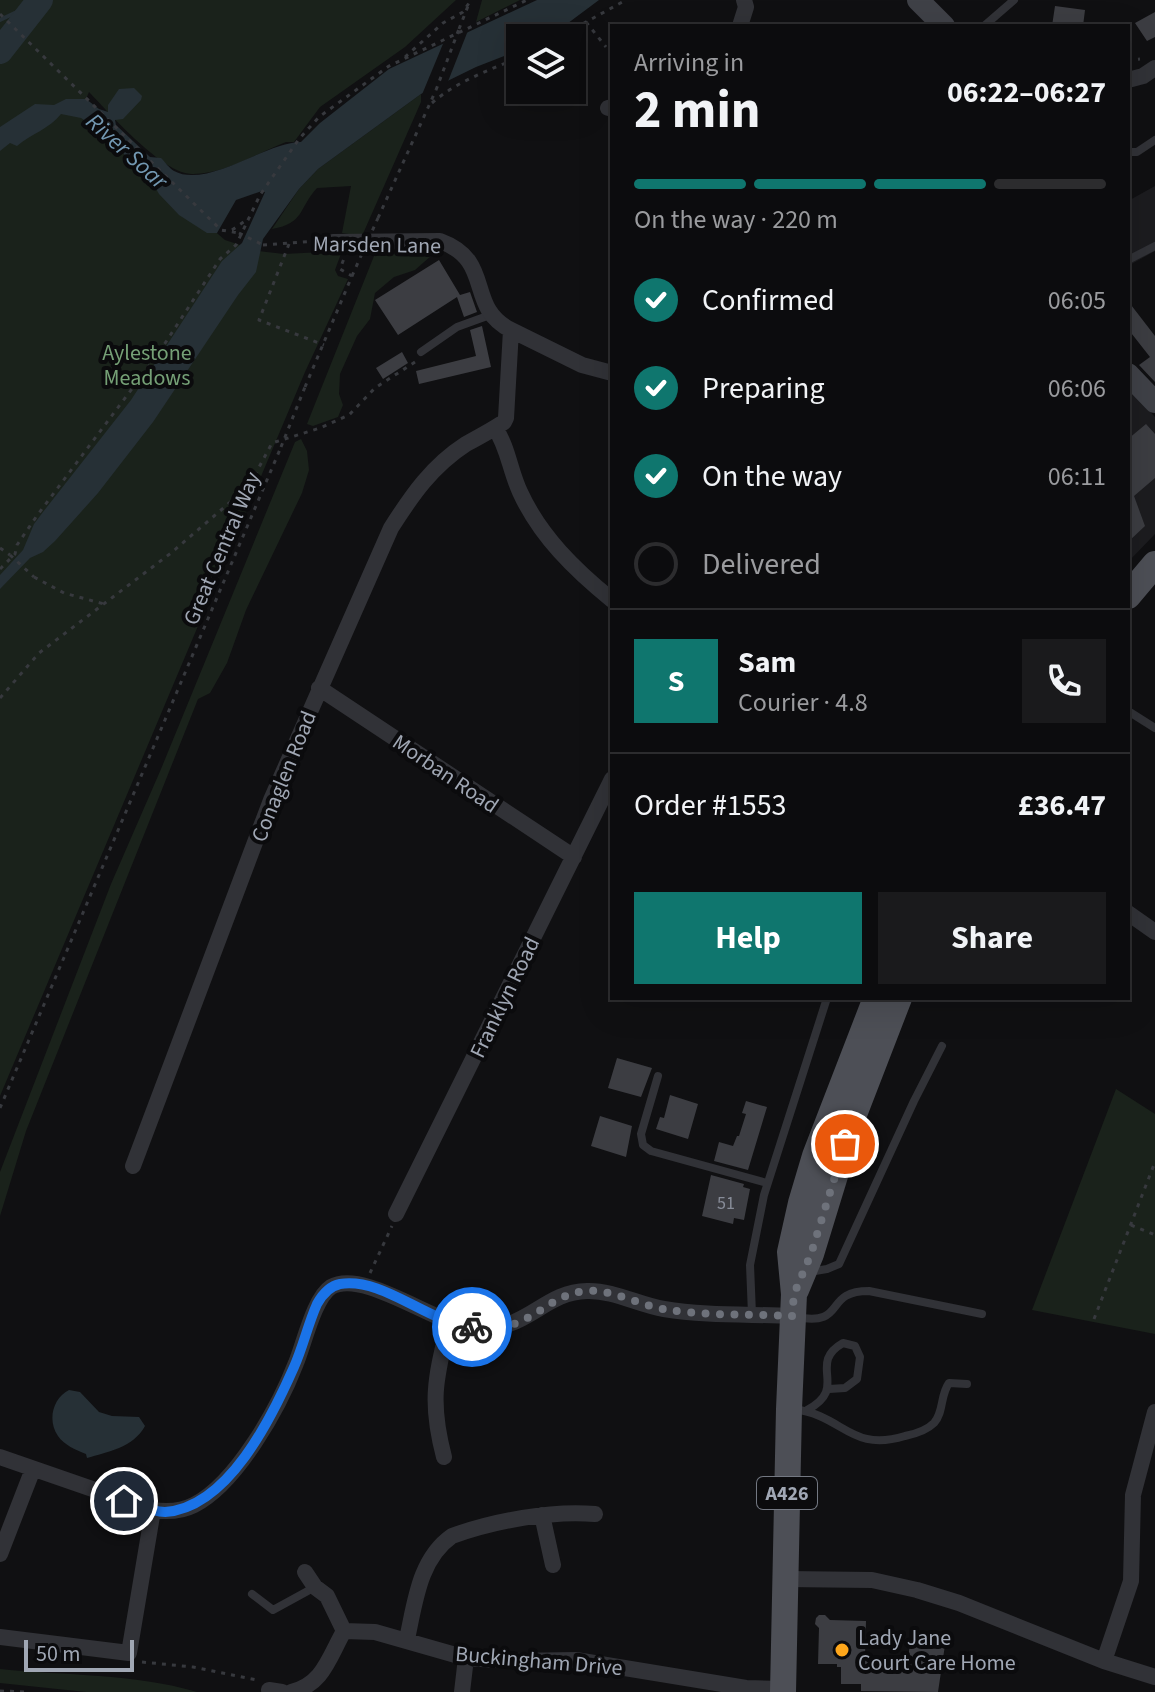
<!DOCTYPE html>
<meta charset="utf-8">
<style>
:root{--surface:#0c0c0e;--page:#1a1a1c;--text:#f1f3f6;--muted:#9a9b9e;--line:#2c2c2e;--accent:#0f766e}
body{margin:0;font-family:"Source Sans 3",sans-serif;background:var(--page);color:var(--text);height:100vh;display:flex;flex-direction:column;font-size:30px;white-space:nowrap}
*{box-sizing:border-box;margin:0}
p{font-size:26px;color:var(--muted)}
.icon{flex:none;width:44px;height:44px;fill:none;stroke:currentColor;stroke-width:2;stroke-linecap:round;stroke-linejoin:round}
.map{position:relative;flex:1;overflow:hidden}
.details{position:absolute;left:610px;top:24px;width:520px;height:976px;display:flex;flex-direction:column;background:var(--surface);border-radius:0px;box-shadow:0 8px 32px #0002,0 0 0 2px var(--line)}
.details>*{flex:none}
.controls{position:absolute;left:506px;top:24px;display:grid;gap:16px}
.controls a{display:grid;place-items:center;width:80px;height:80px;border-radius:0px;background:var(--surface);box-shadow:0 8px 32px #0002,0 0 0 2px var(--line);font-size:40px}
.scale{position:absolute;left:24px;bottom:20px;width:110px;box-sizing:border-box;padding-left:8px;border:4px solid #a0a7b4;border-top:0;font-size:22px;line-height:28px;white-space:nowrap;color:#a0a7b4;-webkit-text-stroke:6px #0b0b0d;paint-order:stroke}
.pin{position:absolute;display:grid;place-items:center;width:68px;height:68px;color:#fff;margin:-34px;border:4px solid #fff;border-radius:50%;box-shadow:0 2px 8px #0007}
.courier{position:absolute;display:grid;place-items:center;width:80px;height:80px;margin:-40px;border:6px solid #1a73e8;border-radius:50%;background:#fff;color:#222;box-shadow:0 2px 10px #0007}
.headline em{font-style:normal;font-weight:700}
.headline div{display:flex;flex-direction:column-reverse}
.headline{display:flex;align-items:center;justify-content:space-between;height:136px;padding:0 24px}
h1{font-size:52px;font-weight:700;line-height:60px}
.bar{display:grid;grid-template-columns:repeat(4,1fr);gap:12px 8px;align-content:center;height:96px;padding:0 24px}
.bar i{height:10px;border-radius:6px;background:var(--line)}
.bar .on{background:var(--accent)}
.bar p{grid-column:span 4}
.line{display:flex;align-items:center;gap:20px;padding:0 24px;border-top:2px solid var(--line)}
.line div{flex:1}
.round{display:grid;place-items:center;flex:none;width:84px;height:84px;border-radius:0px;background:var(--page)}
ol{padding:0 24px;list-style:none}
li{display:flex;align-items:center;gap:24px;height:88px}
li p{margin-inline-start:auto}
li .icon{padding:8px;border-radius:50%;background:var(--accent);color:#fff;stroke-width:4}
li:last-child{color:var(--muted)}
li i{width:44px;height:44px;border:4px solid var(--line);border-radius:50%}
.action{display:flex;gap:16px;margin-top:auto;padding:16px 24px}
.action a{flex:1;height:92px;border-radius:0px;background:var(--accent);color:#fff;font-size:32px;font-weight:700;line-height:92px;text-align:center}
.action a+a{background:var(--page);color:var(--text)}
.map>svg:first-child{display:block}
</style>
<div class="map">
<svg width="1155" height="1692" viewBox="0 0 1155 1692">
<rect width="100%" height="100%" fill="#101012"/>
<!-- built -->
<path fill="#1c1c1f" d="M1155,186V251L1128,266V201Z
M1128,388L1155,417V534L1128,562Z"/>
<!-- green -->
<path fill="#1a221b" d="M0,0H456L405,47L320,107L294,142H286C257,153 226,174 193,174C164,175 111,115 89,92L86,99H83L84,119L121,149L124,154L225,240L258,251L284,254L342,251L335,270L338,276L348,279L305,372L0,1096Z
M482,0H520L476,22Z
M421,94V102L362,236L342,233L351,186L317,188C298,209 305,223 272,229L299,189L318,169Z
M440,248L415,270L394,277L375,293L370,319L357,336L340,374L339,394L343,405L338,417L313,426L307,424L374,256Z
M301,439L307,451L309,470L302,493L246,610L227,663L210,693L198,699L26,1131L0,1216V1172L111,884L161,769L295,442Z
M1116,1089L1155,1114V1334L1032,1310Z
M0,1669C66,1676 133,1673 197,1692H86L0,1683Z"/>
<!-- water -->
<path fill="#263036" d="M537,0H599L548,38H520V50L476,67L421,94L318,169L299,189L263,239L256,272L238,295L153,422L98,493L55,541L43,552L30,558L0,589V575L23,550L34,524L43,512L131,400L222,261L242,243L265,192L262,191L236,200L217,233H207L179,215L159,194L147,173L125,156L121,149L100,131L81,118L61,114C49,129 31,134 17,146L10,143L0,151V127L35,104L54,105L66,99H86L99,109L108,112V105L119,89L134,88L142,96L141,100L123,119L115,120L116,125L150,157L161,158C165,162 169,168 174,171C207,189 266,142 301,142L320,123L389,69Z
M69,1390L80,1392L99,1412L112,1416L139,1417L145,1426C133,1448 107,1452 87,1458L86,1454C76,1450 64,1445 58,1436C47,1420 53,1398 69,1390Z"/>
<!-- pier -->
<path fill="#101012" d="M469,28L447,84L421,97L445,39Z"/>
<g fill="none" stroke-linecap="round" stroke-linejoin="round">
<!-- stream -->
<path stroke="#263036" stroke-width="4" d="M0,20L38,2"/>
<!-- river -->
<path stroke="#263036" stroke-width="26" d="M0,51L40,0"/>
</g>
<!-- building -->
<path fill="#3c3d42" d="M1055,6L1085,10L1083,26H1052Z
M1155,12V37L1147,41L1135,23Z
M439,260L460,295L470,292L477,312L464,317L457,297L398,335L375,300Z
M1128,301L1155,336V382L1139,365L1150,357L1128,329Z
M482,326L491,367L419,384L416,371L476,356L470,330Z
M402,352L408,363L383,379L376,368Z
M1146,424L1155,434V478L1134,496L1145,526L1128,542V439Z
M617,1058L652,1068L641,1097L608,1088Z
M670,1095L698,1104L688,1139L656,1129L660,1117L664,1118Z
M746,1101L767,1107L748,1170L714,1161L719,1142L733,1146L737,1136H739L746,1114L742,1113Z
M600,1116L632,1126L626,1157L591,1146Z
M711,1175L744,1184L743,1187L750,1189L744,1220L734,1218L733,1224L702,1216Z
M819,1615H825L830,1620L866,1621L865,1656L908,1657L911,1639L945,1645L938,1692L861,1691V1684H841V1667H837V1664H818L819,1628L815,1624L816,1618Z"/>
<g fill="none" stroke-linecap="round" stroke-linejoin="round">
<!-- path -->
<path stroke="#37393e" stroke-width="3" stroke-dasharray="4 6" stroke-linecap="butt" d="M0,14L221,230L239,233
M586,22L606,47
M459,29L468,6
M557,38L626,0
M405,57L443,23L463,12L471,0
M1128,60L1140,59
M432,103C457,81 490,70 520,57
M378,218L436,90
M232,230L248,219
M289,244L259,320L324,345
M263,245L317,241
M305,387L352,276L340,269L345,256
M0,548L10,555
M0,569L15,554L17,545L36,517L158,354L220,259L236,245L260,195L299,139L319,117L389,66L527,0
M34,577L64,593L104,604
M0,698L39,653L171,553L249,486L272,443L320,428L349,415L375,388L415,362
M0,1108L281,447
M1131,1225L1155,1235
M370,1273L392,1226
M1094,1319L1155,1162
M142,1662L193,1667L257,1680
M0,1691L27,1692"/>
<!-- lane -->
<path stroke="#313237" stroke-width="8" d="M984,26L1014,0
M1128,152H1137L1155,140
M1128,260L1155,246
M421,352L457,327L490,315
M1128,711L1155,728
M658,1076L641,1134L643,1145L651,1151L767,1183
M809,1272L827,1269L839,1264L914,1101L942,1046
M752,1314L750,1265L764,1195L827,998
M796,1317C848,1327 822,1291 869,1291L982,1314
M793,1409C844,1415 850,1453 905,1436C915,1434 926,1431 934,1423C944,1412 940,1395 949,1383L967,1384
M807,1410C850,1388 806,1364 843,1343L855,1346L860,1357L857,1379L845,1388L829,1389
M252,1594L273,1610L315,1587"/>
<!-- street -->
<path stroke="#313237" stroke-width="16" d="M740,26L746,7L744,0
M1128,80L1143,76L1155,68
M608,108L612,107
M511,330L582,365L612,373
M495,428C508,447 510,471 520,492C540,536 575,570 612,600
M319,688L574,857
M1128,913L1155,932
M133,1166L271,800L391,528C412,495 432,466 466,444C479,437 492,430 504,422L506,418L511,330C465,307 495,261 440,241L333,242
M396,1214L612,779
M0,1457L153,1510C166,1512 182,1511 194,1505C237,1483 279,1407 296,1363C304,1344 314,1298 331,1287C363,1269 433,1322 468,1327C527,1336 540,1292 587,1291C613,1290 639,1305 664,1309C705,1316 750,1314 792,1316
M444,1457C429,1400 436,1377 449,1322
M542,1515L553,1565
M0,1554L33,1469
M305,1572L315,1587L327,1596L344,1631L375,1632L466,1658L511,1661L576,1660L746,1688L783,1689
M786,1579L872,1580L917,1590L959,1603L1104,1661L1155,1677
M0,1637L129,1653L153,1510
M407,1639C415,1603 419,1559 452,1536C493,1521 552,1510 595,1514
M1104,1661L1131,1581L1133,1495L1155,1412
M269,1690L282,1692
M291,1692C323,1685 329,1657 344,1631
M462,1692L466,1658"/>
<!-- secondary -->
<path stroke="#3f4147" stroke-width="22" d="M918,0L944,26
M1128,374L1155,402"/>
<!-- primary -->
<path stroke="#4d4f56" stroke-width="26" d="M1128,596L1155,564
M796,1290L811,1254L853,1117L899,998
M783,1692L789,1409L794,1294L790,1252L801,1203L815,1156L876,998"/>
<!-- path-bridge -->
<path stroke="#37393e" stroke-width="3" stroke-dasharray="4 6" stroke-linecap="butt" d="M436,90L459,29
M239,233L263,245
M352,276L378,218
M281,447L305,387
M10,555L34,577"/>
</g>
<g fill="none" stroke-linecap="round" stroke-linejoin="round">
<!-- done -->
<path stroke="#6e727b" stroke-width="8" stroke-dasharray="0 14.4" d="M472,1327C486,1329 500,1329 514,1324C540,1315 557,1293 586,1291C612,1289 637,1304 663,1309C703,1316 751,1314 792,1316L794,1294L811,1254L845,1144"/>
<!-- route -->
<path stroke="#1a73e8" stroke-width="10" d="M124,1501C137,1505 152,1512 165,1512C228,1508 272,1417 294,1367C303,1347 308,1324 317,1304C322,1295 330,1286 340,1284C384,1277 428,1323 472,1327"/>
</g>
<!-- markers -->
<circle fill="#ffa71b" stroke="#0b0b0d" stroke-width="3" cx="842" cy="1650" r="8"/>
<g text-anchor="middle" stroke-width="8" stroke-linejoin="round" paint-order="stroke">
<!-- number labels -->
<g font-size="18" fill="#878c98">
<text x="726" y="1209">51</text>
</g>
<!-- shield labels -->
<rect fill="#0b0b0d" stroke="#737882" stroke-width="2" x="757" y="1477" width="60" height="32" rx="6"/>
<g font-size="20" font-weight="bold" fill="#a0a7b4">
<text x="787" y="1500">A426</text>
</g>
<!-- street labels -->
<g font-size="22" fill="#a0a7b4" stroke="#0b0b0d">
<text transform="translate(377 244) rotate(1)" y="8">Marsden Lane</text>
<text transform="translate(221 548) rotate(-67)" y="8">Great Central Way</text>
<text transform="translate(446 773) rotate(34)" y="8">Morban Road</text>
<text transform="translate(283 776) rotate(-68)" y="8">Conaglen Road</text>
<text transform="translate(504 997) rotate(-64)" y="8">Franklyn Road</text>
<text transform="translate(539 1660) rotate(5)" y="8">Buckingham Drive</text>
</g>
<!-- park labels -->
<g font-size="22" fill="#75a076" stroke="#0b0b0d">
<text x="147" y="360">Aylestone<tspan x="147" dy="25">Meadows</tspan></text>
</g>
<!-- poi labels -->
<g font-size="22" fill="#a0a7b4" stroke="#0b0b0d" text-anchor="start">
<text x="858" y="1645">Lady Jane<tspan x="858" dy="25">Court Care Home</tspan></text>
</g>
<!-- water labels -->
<g font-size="24" font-style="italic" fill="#7398b2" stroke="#0b0b0d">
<text transform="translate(127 151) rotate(42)" y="8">River Soar</text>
</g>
</g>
</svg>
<div class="controls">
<a><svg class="icon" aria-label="layers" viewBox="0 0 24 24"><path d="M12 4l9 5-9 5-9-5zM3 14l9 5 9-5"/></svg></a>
</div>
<div class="scale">50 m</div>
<div class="pin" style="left:845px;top:1144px;background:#ea580c"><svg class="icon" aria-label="bag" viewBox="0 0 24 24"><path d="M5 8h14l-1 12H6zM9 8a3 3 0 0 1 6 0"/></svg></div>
<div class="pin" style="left:124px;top:1501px;background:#1f2937"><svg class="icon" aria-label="home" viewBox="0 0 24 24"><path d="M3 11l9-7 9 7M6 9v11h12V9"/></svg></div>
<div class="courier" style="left:472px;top:1327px"><svg class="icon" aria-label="bike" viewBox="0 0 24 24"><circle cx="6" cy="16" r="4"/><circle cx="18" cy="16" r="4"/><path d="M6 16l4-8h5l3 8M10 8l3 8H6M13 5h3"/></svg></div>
<section class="details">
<div class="headline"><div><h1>2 min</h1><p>Arriving in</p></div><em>06:22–06:27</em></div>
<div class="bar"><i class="on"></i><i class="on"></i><i class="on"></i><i></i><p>On the way · 220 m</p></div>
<ol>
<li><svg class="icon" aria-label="check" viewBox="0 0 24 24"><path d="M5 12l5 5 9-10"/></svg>Confirmed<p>06:05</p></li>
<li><svg class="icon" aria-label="check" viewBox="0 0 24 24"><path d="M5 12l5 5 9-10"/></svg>Preparing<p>06:06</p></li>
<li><svg class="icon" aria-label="check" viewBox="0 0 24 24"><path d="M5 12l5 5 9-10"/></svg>On the way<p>06:11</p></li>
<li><i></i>Delivered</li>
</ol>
<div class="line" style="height:144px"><b class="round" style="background:var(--accent);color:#fff">S</b><div><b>Sam</b><p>Courier · 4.8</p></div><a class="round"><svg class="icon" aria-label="phone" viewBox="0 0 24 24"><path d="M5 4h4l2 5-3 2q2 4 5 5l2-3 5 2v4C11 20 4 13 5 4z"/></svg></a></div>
<div class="line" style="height:104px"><div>Order #1553</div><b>£36.47</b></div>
<div class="action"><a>Help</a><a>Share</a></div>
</section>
</div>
